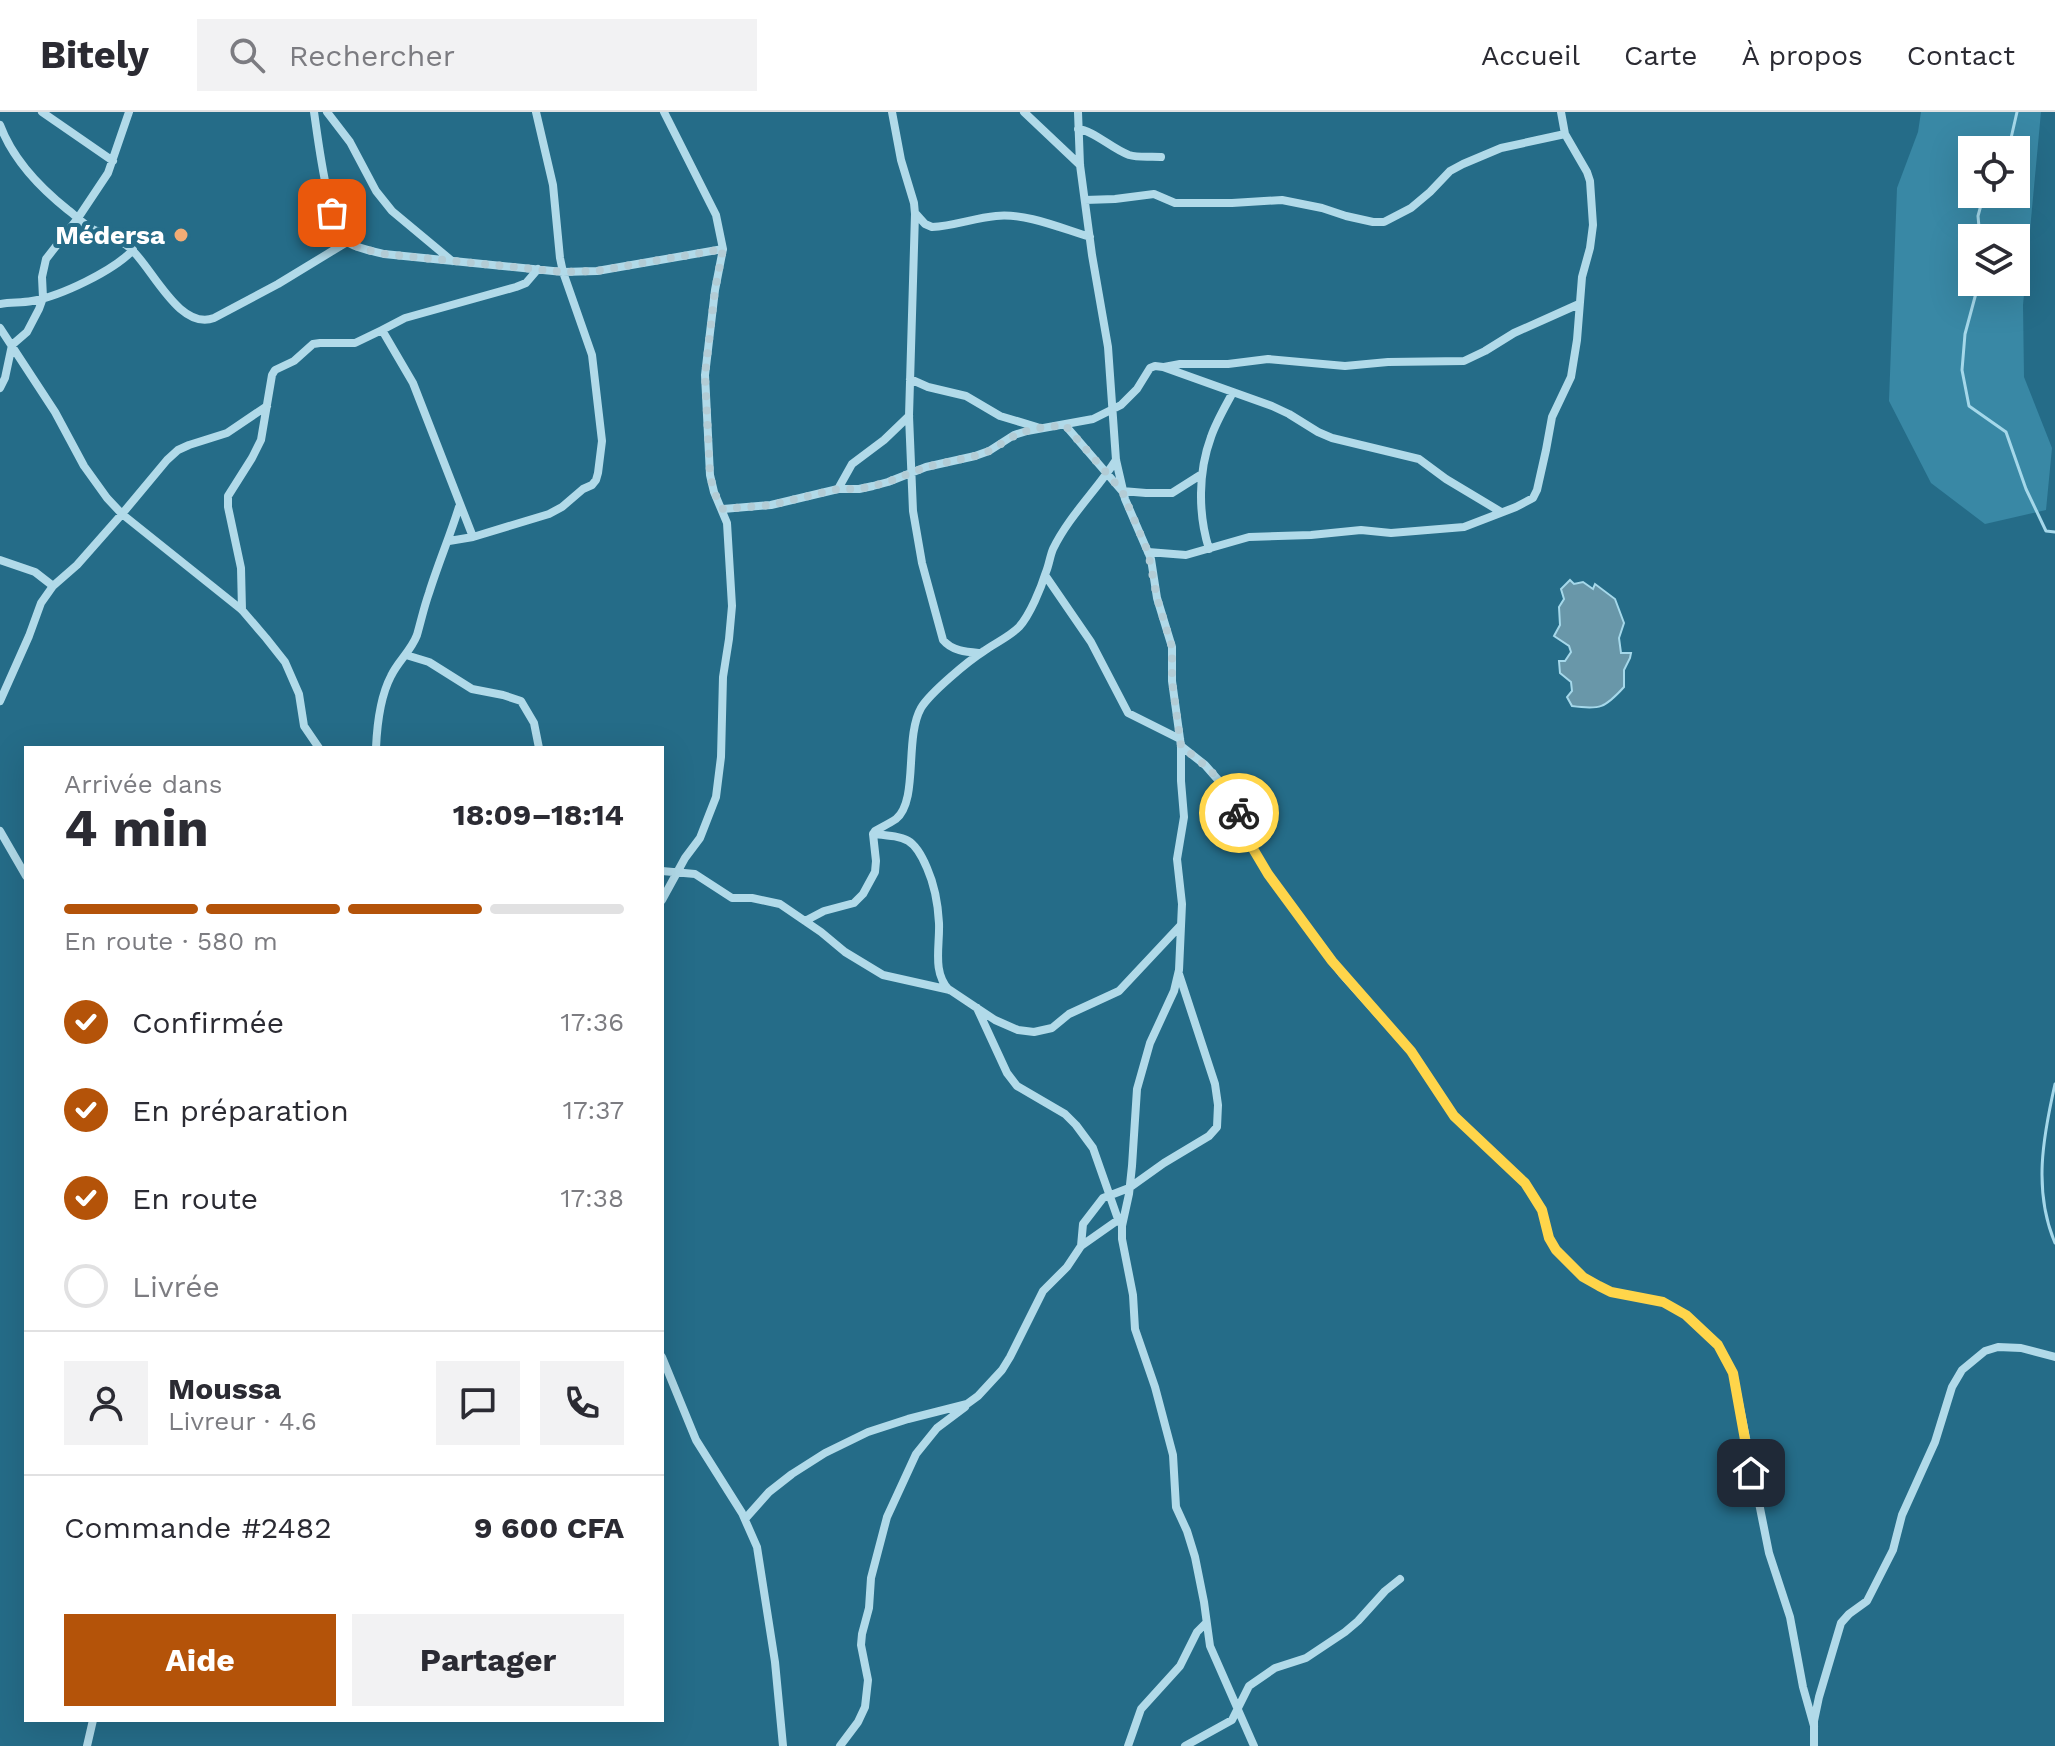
<!DOCTYPE html>
<html lang="fr">
<meta charset="utf-8">
<style>
:root{--surface:#fff;--page:#f2f2f3;--text:#2b2b33;--muted:#7c7c81;--line:#e1e1e2;--accent:#b45309}
body{margin:0;font-family:"Work Sans",sans-serif;background:var(--page);color:var(--text);height:100vh;display:flex;flex-direction:column;font-size:30px;white-space:nowrap}
*{box-sizing:border-box;margin:0}
p{font-size:26px;color:var(--muted)}
.icon{flex:none;width:44px;height:44px;fill:none;stroke:currentColor;stroke-width:2;stroke-linecap:round;stroke-linejoin:round}
.map{position:relative;flex:1;overflow:hidden}
.sheet{position:absolute;left:24px;top:634px;width:640px;height:976px;display:flex;flex-direction:column;background:var(--surface);border-radius:0px;box-shadow:0 8px 32px #0002}
.sheet>*{flex:none}
.buttons{position:absolute;left:1958px;top:24px;display:grid;gap:16px}
.buttons a{display:grid;place-items:center;width:72px;height:72px;border-radius:0px;background:var(--surface);box-shadow:0 8px 32px #0002;font-size:40px}
.pin{position:absolute;display:grid;place-items:center;width:68px;height:68px;color:#fff;margin:-34px;border-radius:16px;box-shadow:0 4px 12px #0006}
.courier{position:absolute;display:grid;place-items:center;width:80px;height:80px;margin:-40px;border:6px solid #ffd54a;border-radius:50%;background:#fff;color:#222;box-shadow:0 2px 10px #0007}
.head em{font-style:normal;font-weight:700}
.head div{display:flex;flex-direction:column-reverse}
.head{display:flex;align-items:center;justify-content:space-between;height:136px;padding:0 40px}
h1{font-size:52px;font-weight:700;line-height:60px}
.bar{display:grid;grid-template-columns:repeat(4,1fr);gap:12px 8px;align-content:center;height:96px;padding:0 40px}
.bar i{height:10px;border-radius:6px;background:var(--line)}
.bar .on{background:var(--accent)}
.bar p{grid-column:span 4}
.line{display:flex;align-items:center;gap:20px;padding:0 40px;border-top:2px solid var(--line)}
.line div{flex:1}
.round{display:grid;place-items:center;flex:none;width:84px;height:84px;border-radius:0px;background:var(--page)}
ol{padding:0 40px;list-style:none}
li{display:flex;align-items:center;gap:24px;height:88px}
li p{margin-inline-start:auto}
li .icon{padding:8px;border-radius:50%;background:var(--accent);color:#fff;stroke-width:4}
li:last-child{color:var(--muted)}
li i{width:44px;height:44px;border:4px solid var(--line);border-radius:50%}
.primary-button{display:flex;gap:16px;margin-top:auto;padding:16px 40px}
.primary-button a{flex:1;height:92px;border-radius:0px;background:var(--accent);color:#fff;font-size:32px;font-weight:700;line-height:92px;text-align:center}
.primary-button a+a{background:var(--page);color:var(--text)}
header{display:flex;align-items:center;gap:48px;box-sizing:border-box;height:112px;padding:0 40px;background:var(--surface);border-bottom:2px solid var(--line)}
header strong{font-size:38px}
nav{display:flex;gap:44px;margin-inline-start:auto;font-size:28px}
.search{width:560px;height:72px;background:var(--page);display:flex;align-items:center;gap:20px;box-sizing:border-box;padding:0 28px;border-radius:0px;color:var(--muted);font-size:30px}
.map>svg:first-child{display:block}
</style>
<header>
<strong>Bitely</strong>
<div class="search"><svg class="icon" aria-label="search" viewBox="0 0 24 24"><circle cx="10" cy="10" r="6"/><path d="M15 15l6 6"/></svg>Rechercher</div>
<nav><a>Accueil</a><a>Carte</a><a>À propos</a><a>Contact</a></nav>
</header>
<div class="map">
<svg width="2055" height="1634" viewBox="0 0 2055 1634">
<rect width="100%" height="100%" fill="#256c88"/>
<!-- green -->
<path fill="#3988a5" fill-rule="evenodd" d="M1921,0H2041L2023,193L2024,265L2052,336L2046,398L1985,412L1931,371L1889,289L1897,76L1918,20ZM1972,38H2016V82H1972ZM1972,126H2016V170H1972Z"/>
<!-- water -->
<path fill="#6997a9" stroke="#a5d8ea" stroke-width="2" d="M1570,468L1574,472L1583,470L1593,477L1595,472L1615,487L1624,511L1619,526L1621,541H1631L1630,546L1624,558V575C1605,596 1600,598 1572,594L1567,585L1572,579L1571,570L1560,561L1559,549H1565L1571,540L1569,534L1554,524L1560,513L1559,495L1564,487L1561,477Z"/>
<g fill="none" stroke-linecap="round" stroke-linejoin="round">
<!-- stream -->
<path stroke="#a5d8ea" stroke-width="3" d="M2007,38L2009,35L2017,0
M1980,126L1978,104L1984,82
M1979,170L1965,222L1962,258L1969,294L2006,320L2026,377L2046,419L2055,420
M2055,972C2043,1025 2033,1079 2055,1131"/>
<!-- minor -->
<path stroke="#b1dae9" stroke-width="8" d="M42,0L113,49
M314,0C318,26 328,116 349,131C359,137 373,139 384,142L563,160L597,159L723,137
M327,0L350,30L376,79L392,99L452,149
M892,0L901,48L914,91L915,102L909,304L913,399L922,451L943,528C952,539 966,540 979,541
M1024,0L1080,53
M1078,0L1080,53L1092,143L1108,235L1116,348L1125,387L1151,447L1157,486L1172,535V569L1181,634V669L1184,705L1177,747L1182,792L1179,858L1174,879L1150,931L1137,977L1132,1054L1129,1082L1122,1114V1127L1133,1183L1135,1217L1155,1275L1173,1343L1176,1395L1187,1419L1195,1445L1204,1490L1210,1534L1254,1634
M0,13C13,48 39,75 68,98C76,104 83,112 92,117C105,123 119,126 130,136C152,155 179,219 214,206L278,172L347,130
M1078,17C1093,18 1112,37 1129,43C1139,46 1151,44 1161,45
M1085,88L1115,87L1154,82L1175,91H1232L1282,88L1322,96L1346,104L1373,110H1384L1411,96L1430,80L1450,59L1463,52L1501,36L1565,22
M916,102L925,112L932,115C954,114 974,106 996,104C1027,101 1060,116 1090,125
M0,192C11,190 21,191 32,189C61,184 113,159 133,138
M0,216L55,300L84,354L107,386L122,402L242,498L266,526L285,550L299,582L304,614L319,636
M1164,255L1180,252H1228L1268,247L1345,254L1388,250L1464,249L1485,239L1514,221L1579,192
M910,267L928,275L966,284L1000,304L1037,315
M0,276L5,266L12,233L27,220L39,197L43,186L42,165L46,147L78,106L108,61L129,0
M1065,313L1122,379L1146,381H1172L1202,362
M838,377L852,352L884,328L909,304
M723,397L771,393L838,377H859L873,374L888,370L926,355L975,344L989,339L1014,323L1027,319L1093,307L1121,293L1137,277L1150,256L1155,254L1163,255L1272,294L1289,302L1318,320L1332,326L1419,347L1446,367L1501,400
M473,425L413,271L382,218L405,206L516,175L526,171L538,157
M449,429L473,425L549,402L562,395L583,377L592,373L596,368L598,361L602,329L592,243L563,160L560,146L553,73L536,0
M1209,437C1198,402 1198,360 1211,325C1216,310 1225,295 1233,280
M1148,440L1186,443L1249,425L1311,423L1361,418L1391,421L1464,415L1516,395L1533,386L1537,378L1546,338L1552,305L1571,265L1577,228L1582,165L1590,136L1593,113L1590,69L1587,60L1565,22L1561,0
M0,448L35,460L53,474
M1045,463L1091,530L1128,601L1180,627
M242,498L241,456L228,395V384L252,346L261,328L272,263L275,258L294,249L313,232L320,231H355L382,218
M406,543L429,550L472,577L503,583L521,589L534,611L539,636
M0,589L29,524L41,491L53,474L77,453L122,402L167,348L178,338L189,333L227,321L267,294
M1181,634L1205,653L1227,678L1238,696L1249,730L1268,762L1342,862L1411,939L1454,1004L1525,1071L1542,1098L1549,1126L1556,1138L1583,1165L1599,1174L1611,1180L1663,1190L1686,1203L1718,1233L1733,1261L1769,1441L1790,1505L1803,1575L1814,1614
M376,636C377,613 380,585 391,564C398,549 411,539 417,523C421,509 424,495 429,481C438,452 450,424 459,395
M0,719L26,764
M873,722C906,725 914,725 927,756C935,774 938,792 939,811C940,834 932,860 949,878
M662,759L695,762L732,786H752L780,792L821,820L845,840L883,863L950,878L995,908L1018,918L1034,920L1052,916L1069,902L1119,879L1180,814
M662,788L685,746L700,726L716,685L721,645L723,565L729,527L732,494L727,411L714,380L710,363L705,263L715,178L723,137L716,103L664,0
M805,809L824,799L854,791L863,782L875,760L876,749L873,722L875,719C882,715 890,711 896,707C919,688 904,626 921,596C930,581 968,549 984,539C995,531 1009,525 1019,515C1030,503 1041,476 1046,460C1049,453 1050,444 1053,437C1069,404 1096,379 1116,348
M977,896L1007,961L1017,974L1065,1002L1076,1013L1093,1036L1119,1110
M1081,1134L1083,1112L1103,1086L1129,1076L1164,1051L1209,1024L1217,1015L1218,993L1215,972L1179,862
M662,1245L696,1328L742,1401L757,1435L775,1550L783,1634
M745,1407L769,1380L792,1362L825,1341L868,1320L908,1307L967,1292L978,1284L1002,1258L1010,1245L1043,1179L1067,1155L1081,1134L1118,1108
M87,1634L93,1608
M840,1634L858,1610L865,1595L868,1568L861,1533L862,1522L869,1496L871,1466L887,1405L916,1342L937,1316L965,1295
M1128,1634L1141,1597L1180,1554L1197,1520L1206,1511
M1185,1634L1232,1608L1249,1574L1275,1556L1306,1546L1345,1520L1358,1509L1385,1479L1400,1467
M1814,1634V1609L1819,1585L1841,1511L1849,1502L1867,1489L1893,1438L1902,1403L1935,1330L1952,1275L1962,1258L1985,1239L1998,1235L2021,1236L2055,1245"/>
</g>
<g fill="none" stroke-linecap="round" stroke-linejoin="round">
<!-- done -->
<path stroke="#b3ccd5" stroke-width="8" stroke-dasharray="0 14.4" d="M332,101C346,135 349,133 384,142L563,160L597,159L723,137L715,178L705,263L710,363L714,380L723,397L771,393L838,377H859L873,374L888,370L926,355L975,344L989,339L1019,321L1038,316L1065,313L1122,379L1148,440L1157,486L1172,535V569L1181,634C1205,653 1228,671 1239,701"/>
<!-- route -->
<path stroke="#ffd54a" stroke-width="10" d="M1239,701L1249,730L1268,762L1332,849L1411,939L1454,1004L1525,1071L1542,1098L1549,1126L1556,1138L1583,1165L1599,1174L1611,1180L1663,1190L1686,1203L1718,1233L1733,1261L1751,1361"/>
</g>
<!-- markers -->
<circle fill="#f3ac75" stroke="#256c88" stroke-width="3" cx="181" cy="123" r="8"/>
<g text-anchor="middle" stroke-width="8" stroke-linejoin="round" paint-order="stroke">
<!-- poi labels -->
<g font-size="26" font-weight="bold" fill="#fff" stroke="#256c88" text-anchor="end">
<text x="165" y="132">Médersa</text>
</g>
</g>
</svg>
<div class="buttons">
<a><svg class="icon" aria-label="locate" viewBox="0 0 24 24"><circle cx="12" cy="12" r="6"/><path d="M12 2v4M12 18v4M2 12h4M18 12h4"/></svg></a>
<a><svg class="icon" aria-label="layers" viewBox="0 0 24 24"><path d="M12 4l9 5-9 5-9-5zM3 14l9 5 9-5"/></svg></a>
</div>
<div class="pin" style="left:332px;top:101px;background:#ea580c"><svg class="icon" aria-label="bag" viewBox="0 0 24 24"><path d="M5 8h14l-1 12H6zM9 8a3 3 0 0 1 6 0"/></svg></div>
<div class="pin" style="left:1751px;top:1361px;background:#1f2937"><svg class="icon" aria-label="home" viewBox="0 0 24 24"><path d="M3 11l9-7 9 7M6 9v11h12V9"/></svg></div>
<div class="courier" style="left:1239px;top:701px"><svg class="icon" aria-label="bike" viewBox="0 0 24 24"><circle cx="6" cy="16" r="4"/><circle cx="18" cy="16" r="4"/><path d="M6 16l4-8h5l3 8M10 8l3 8H6M13 5h3"/></svg></div>
<section class="sheet">
<div class="head"><div><h1>4 min</h1><p>Arrivée dans</p></div><em>18:09–18:14</em></div>
<div class="bar"><i class="on"></i><i class="on"></i><i class="on"></i><i></i><p>En route · 580 m</p></div>
<ol>
<li><svg class="icon" aria-label="check" viewBox="0 0 24 24"><path d="M5 12l5 5 9-10"/></svg>Confirmée<p>17:36</p></li>
<li><svg class="icon" aria-label="check" viewBox="0 0 24 24"><path d="M5 12l5 5 9-10"/></svg>En préparation<p>17:37</p></li>
<li><svg class="icon" aria-label="check" viewBox="0 0 24 24"><path d="M5 12l5 5 9-10"/></svg>En route<p>17:38</p></li>
<li><i></i>Livrée</li>
</ol>
<div class="line" style="height:144px"><a class="round"><svg class="icon" aria-label="person" viewBox="0 0 24 24"><circle cx="12" cy="8" r="4"/><path d="M4 21q1-7 8-7t8 7"/></svg></a><div><b>Moussa</b><p>Livreur · 4.6</p></div><a class="round"><svg class="icon" aria-label="chat" viewBox="0 0 24 24"><path d="M4 5h16v11H9l-5 4z"/></svg></a><a class="round"><svg class="icon" aria-label="phone" viewBox="0 0 24 24"><path d="M5 4h4l2 5-3 2q2 4 5 5l2-3 5 2v4C11 20 4 13 5 4z"/></svg></a></div>
<div class="line" style="height:104px"><div>Commande #2482</div><b>9 600 CFA</b></div>
<div class="primary-button"><a>Aide</a><a>Partager</a></div>
</section>
</div>
